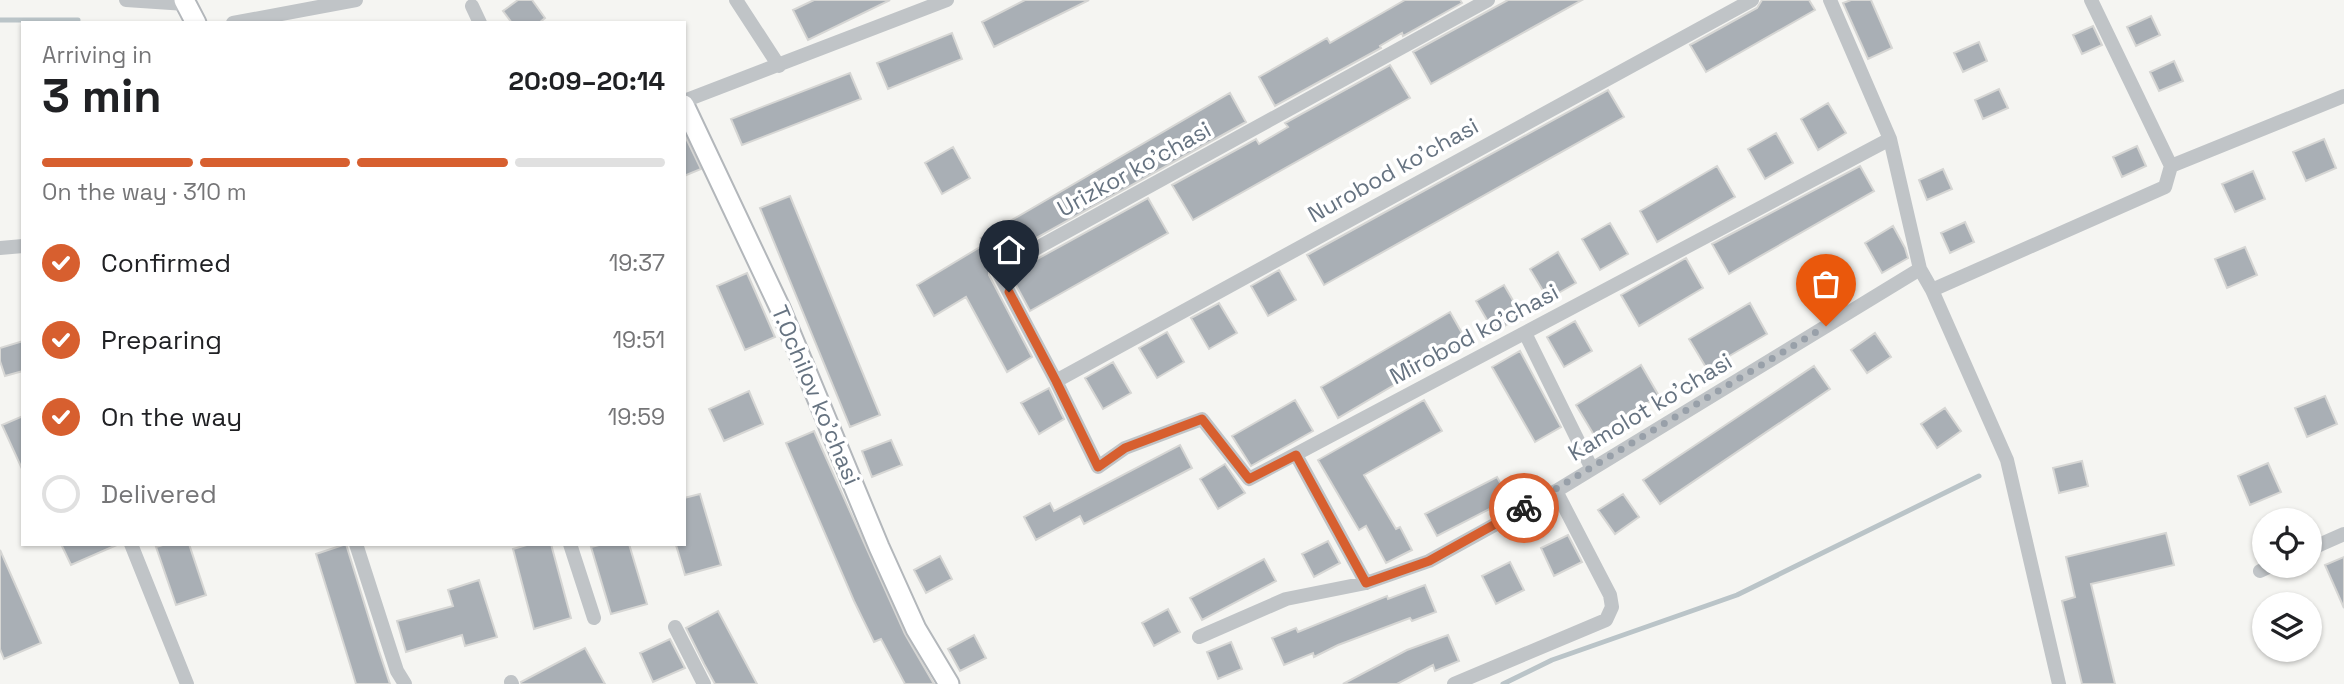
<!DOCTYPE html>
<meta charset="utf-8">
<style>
:root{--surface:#fff;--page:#f2f2f2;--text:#202124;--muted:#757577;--line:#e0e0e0;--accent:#d75f2f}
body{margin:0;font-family:"Space Grotesk",sans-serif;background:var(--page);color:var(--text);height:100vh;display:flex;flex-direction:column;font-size:26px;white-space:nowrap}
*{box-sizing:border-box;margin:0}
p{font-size:23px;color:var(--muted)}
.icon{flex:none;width:38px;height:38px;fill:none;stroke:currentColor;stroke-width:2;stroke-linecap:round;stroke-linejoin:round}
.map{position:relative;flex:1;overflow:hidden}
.details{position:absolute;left:21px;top:21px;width:665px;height:525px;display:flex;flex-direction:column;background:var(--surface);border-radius:0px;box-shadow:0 2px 5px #0004}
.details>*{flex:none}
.buttons{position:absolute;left:2252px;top:508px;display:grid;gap:14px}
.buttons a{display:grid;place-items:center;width:70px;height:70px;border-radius:50%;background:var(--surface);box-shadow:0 2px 5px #0004;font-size:35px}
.pin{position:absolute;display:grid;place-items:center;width:60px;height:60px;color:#fff;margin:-72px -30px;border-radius:50% 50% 50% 0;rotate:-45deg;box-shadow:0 0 7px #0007}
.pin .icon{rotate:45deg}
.courier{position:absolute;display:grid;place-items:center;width:70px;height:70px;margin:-35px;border:5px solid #d75f2f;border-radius:50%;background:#fff;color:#222;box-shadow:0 2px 9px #0007}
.overview em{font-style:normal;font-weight:800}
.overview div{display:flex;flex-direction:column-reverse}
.overview{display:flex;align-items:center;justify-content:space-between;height:119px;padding:0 21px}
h1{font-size:46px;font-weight:800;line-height:52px}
.bar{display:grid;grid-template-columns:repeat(4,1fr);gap:10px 7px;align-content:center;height:84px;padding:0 21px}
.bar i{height:9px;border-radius:5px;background:var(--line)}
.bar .on{background:var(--accent)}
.bar p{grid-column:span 4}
ol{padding:0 21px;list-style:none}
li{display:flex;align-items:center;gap:21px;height:77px}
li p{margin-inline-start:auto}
li .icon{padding:7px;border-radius:50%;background:var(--accent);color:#fff;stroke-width:4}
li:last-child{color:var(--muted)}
li i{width:38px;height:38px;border:4px solid var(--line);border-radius:50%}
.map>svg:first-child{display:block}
</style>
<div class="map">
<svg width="2344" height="684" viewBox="0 0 2344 684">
<rect width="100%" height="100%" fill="#f5f5f2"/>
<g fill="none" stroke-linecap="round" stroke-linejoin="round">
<!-- stream -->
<path stroke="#bac4c8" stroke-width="5" d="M0,20H78
M1503,684L1552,660L1737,595L1979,476"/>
</g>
<!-- building -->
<path fill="#a9afb5" stroke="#d6d6d4" stroke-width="2" d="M518,0H532L545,18L539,23H512L503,11Z
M814,0H890L808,40L793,10Z
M1025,0H1089L994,47L982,22Z
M1405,0H1460L1462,3L1403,36L1402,33L1380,46L1381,48L1275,106L1259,77L1327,38L1330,43Z
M1508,0H1582L1431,84L1413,52Z
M1762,0H1809L1815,10L1706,72L1690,45L1757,8Z
M1851,0H1871L1892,48L1868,59L1843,3Z
M2151,16L2160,35L2136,46L2127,27Z
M2093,26L2102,45L2082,54L2073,35Z
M952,33L962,59L888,89L877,63Z
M1979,42L1987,61L1963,72L1954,53Z
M2174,61L2183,81L2159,91L2150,72Z
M1390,65L1410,98L1193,220L1172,185L1256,139L1259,144L1288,127L1285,123Z
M850,73L861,99L742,145L731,119Z
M1999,89L2008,108L1983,119L1975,100Z
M1608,90L1624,117L1324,285L1307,255Z
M1230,93L1246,122L989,264V275L1032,357L1007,372L966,297L934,316L917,285L985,244L981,238Z
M1828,103L1846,133L1818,150L1801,119Z
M1776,133L1793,163L1765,179L1748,149Z
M684,134L701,169L684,176Z
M2324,139L2336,168L2306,181L2293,152Z
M2137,146L2146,166L2122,177L2113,157Z
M953,147L970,178L942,194L925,163Z
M1717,166L1735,197L1657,242L1640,211Z
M1860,166L1874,191L1729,274L1712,244Z
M1943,169L1952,189L1927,200L1919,180Z
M2253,171L2265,199L2235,212L2222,184Z
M790,196L880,415L850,427L760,208Z
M1148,198L1168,233L1030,311L1010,274Z
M1965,222L1974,242L1950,253L1941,233Z
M1610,223L1628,254L1600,270L1582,239Z
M1893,226L1905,248L1908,258L1882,273L1865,243Z
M2245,247L2257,275L2227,288L2215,259Z
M1558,252L1576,283L1548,299L1530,269Z
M1686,258L1703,288L1639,326L1621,295Z
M1279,270L1296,300L1268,316L1251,286Z
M747,273L775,337L745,350L717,286Z
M1504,285L1522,316L1494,332L1476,301Z
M1219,303L1237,333L1209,349L1191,318Z
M1750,303L1767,334L1707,369L1689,339Z
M1450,312L1467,342L1338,418L1321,387Z
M1575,321L1592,351L1564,367L1547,337Z
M1167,332L1184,362L1157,378L1139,348Z
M1875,333L1891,357L1867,373L1851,350Z
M23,341V371L5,376L0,361V348Z
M1520,351L1561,427L1535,442L1492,367Z
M1113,362L1131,393L1103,409L1085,378Z
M1641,365L1659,396L1594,435L1576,405Z
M1814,366L1830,389L1660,504L1643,480Z
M1049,388L1064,419L1039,434L1021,403Z
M749,391L763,424L724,441L709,409Z
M2325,396L2337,424L2307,437L2295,408Z
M1295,400L1313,431L1251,466L1232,436Z
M1424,400L1442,431L1364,475L1396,529L1400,527L1412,550L1386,563L1366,526L1359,530L1318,460Z
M1945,408L1961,431L1937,448L1921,424Z
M23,416V471L2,425Z
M814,431L905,634L934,684H905L881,639L874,642L854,601L786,443Z
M891,440L902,465L872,477L862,451Z
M1180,445L1192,468L1084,524L1080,516L1036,540L1024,517L1050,503L1054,511Z
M2082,461L2088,486L2059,493L2053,468Z
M2268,463L2281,492L2250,505L2238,476Z
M1225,464L1245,493L1218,509L1200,479Z
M1497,477L1509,499L1437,536L1425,514Z
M700,494L721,565L685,575L676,545L684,544V498Z
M1623,494L1639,517L1615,534L1598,510Z
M2166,533L2174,565L2091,584L2115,684H2082L2062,601L2075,597L2066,557Z
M1568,535L1582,562L1554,576L1541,548Z
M1328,541L1340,563L1314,577L1302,554Z
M61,544H119L71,565Z
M166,544H189L206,595L176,605L156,547Z
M346,544L379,651L390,684H356L353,674L316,554Z
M530,544H551L571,618L534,629L513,549Z
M603,544H629L647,604L611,614L591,547Z
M0,550L41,643L4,659L0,649Z
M940,556L952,579L926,593L914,570Z
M2344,557V608L2325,565Z
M1264,559L1276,581L1202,620L1190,598Z
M1510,562L1524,590L1496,604L1482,576Z
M479,580L497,637L465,646L462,635L406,652L397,621L453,606L448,590Z
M1425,585L1436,612L1412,621L1410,618L1338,645L1314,657L1313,653L1284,665L1272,638L1296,628L1298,632L1387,596L1388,599Z
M1168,609L1180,632L1154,646L1142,623Z
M718,611L757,684H715L704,664L686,628Z
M974,635L986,658L960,671L948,649Z
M1448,635L1459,661L1435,671L1433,665L1397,684H1343L1407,650Z
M670,639L685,668L653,682L640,653Z
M1231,642L1242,669L1218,679L1207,652Z
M585,648L605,684H522L521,682Z"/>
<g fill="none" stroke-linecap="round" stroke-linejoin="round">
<!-- secondary casing -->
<g stroke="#b3b7bb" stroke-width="23">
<path id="secondary" d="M184,0L196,23
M684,105L780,308L879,547L916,629L949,684"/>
</g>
<!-- street -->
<path stroke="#c0c4c7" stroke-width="14" d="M126,0L186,4
M736,0L779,66
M1488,0L997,270L1056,381L1098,467L1125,448L1202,419L1249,479L1890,139
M1830,0L1890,139L1920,269L1932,290L2007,460L2059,684
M2091,0L2171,166
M472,6L480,23
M233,23L356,0
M684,101L947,0
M0,248L23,246
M1932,290L2165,187L2171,166L2344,96
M1525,333L1592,469
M1056,381L1752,0
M1296,455L1366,583
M131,544L187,684
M356,544L397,671L405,684
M570,544L594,618
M2310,549L2344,534
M2260,571L2273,565
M675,627L704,684
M1199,637L1286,599L1366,583L1429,561L1556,491L1920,269
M511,682L512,684
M1454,684L1606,620L1612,607L1610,595L1556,491"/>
<!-- secondary -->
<use href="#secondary" stroke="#fff" stroke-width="19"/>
</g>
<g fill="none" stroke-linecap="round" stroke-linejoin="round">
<!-- done -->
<path stroke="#98a0a9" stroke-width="7" stroke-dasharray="0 12.6" d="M1524,508L1826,326"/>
<!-- route -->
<path stroke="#d75f2f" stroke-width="9" d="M1009,292L1056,381L1098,467L1125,448L1202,419L1249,479L1296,455L1366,583L1429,561L1524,508"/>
</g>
<g text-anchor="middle" stroke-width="7" stroke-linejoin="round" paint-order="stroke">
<!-- street labels -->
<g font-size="23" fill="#667381" stroke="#fff">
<text transform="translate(1134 169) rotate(-29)" y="8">Urizkor ko'chasi</text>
<text transform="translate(1393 170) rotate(-29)" y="8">Nurobod ko'chasi</text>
<text transform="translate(1474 334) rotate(-28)" y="8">Mirobod ko'chasi</text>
<text transform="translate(816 395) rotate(67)" y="8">T.Ochilov ko'chasi</text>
<text transform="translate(1650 407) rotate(-31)" y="8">Kamolot ko'chasi</text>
</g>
</g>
</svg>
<div class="buttons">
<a><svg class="icon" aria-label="locate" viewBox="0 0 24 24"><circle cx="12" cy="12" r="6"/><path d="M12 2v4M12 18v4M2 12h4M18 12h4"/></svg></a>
<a><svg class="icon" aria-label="layers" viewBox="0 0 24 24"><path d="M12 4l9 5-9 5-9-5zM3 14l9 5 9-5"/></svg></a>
</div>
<div class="pin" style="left:1826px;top:326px;background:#ea580c"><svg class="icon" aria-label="bag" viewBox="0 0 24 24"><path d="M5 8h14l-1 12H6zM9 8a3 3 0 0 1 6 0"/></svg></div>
<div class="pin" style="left:1009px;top:292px;background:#1f2937"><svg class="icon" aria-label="home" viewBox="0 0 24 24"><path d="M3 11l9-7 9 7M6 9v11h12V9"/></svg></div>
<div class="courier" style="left:1524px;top:508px"><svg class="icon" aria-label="bike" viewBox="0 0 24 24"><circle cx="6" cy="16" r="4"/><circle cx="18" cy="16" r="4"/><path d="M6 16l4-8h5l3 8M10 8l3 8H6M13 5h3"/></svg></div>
<section class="details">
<div class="overview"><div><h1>3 min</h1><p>Arriving in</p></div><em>20:09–20:14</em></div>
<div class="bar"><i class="on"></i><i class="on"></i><i class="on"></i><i></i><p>On the way · 310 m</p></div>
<ol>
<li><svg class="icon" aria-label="check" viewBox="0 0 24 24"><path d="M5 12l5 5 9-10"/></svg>Confirmed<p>19:37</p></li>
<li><svg class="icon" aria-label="check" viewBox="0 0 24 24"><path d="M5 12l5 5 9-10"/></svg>Preparing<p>19:51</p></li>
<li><svg class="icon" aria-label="check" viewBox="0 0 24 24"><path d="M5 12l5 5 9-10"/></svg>On the way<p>19:59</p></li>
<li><i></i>Delivered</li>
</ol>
</section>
</div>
